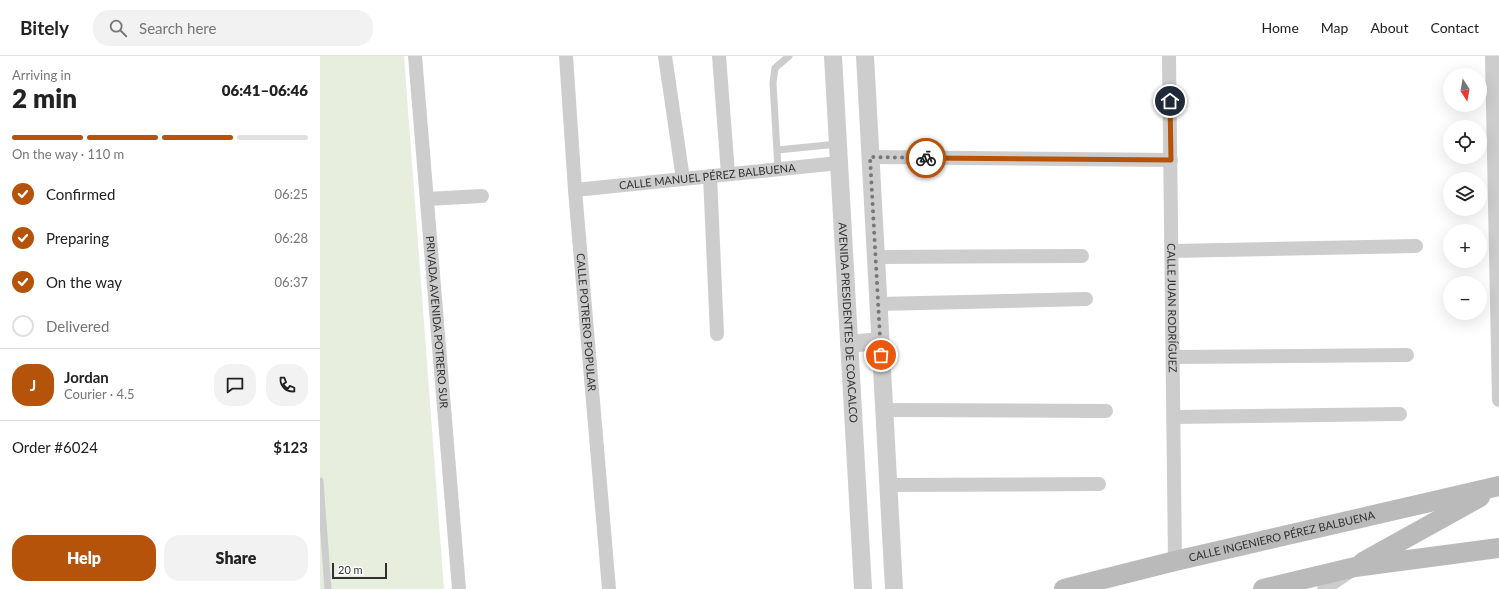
<!DOCTYPE html>
<meta charset="utf-8">
<style>
:root{--surface:#fff;--page:#f2f2f2;--text:#222;--muted:#767676;--line:#e0e0e0;--accent:#b45309}
body{margin:0;font-family:Lato,sans-serif;background:var(--page);color:var(--text);height:100vh;display:flex;flex-direction:column;font-size:15px;white-space:nowrap}
*{box-sizing:border-box;margin:0}
p{font-size:13px;color:var(--muted)}
.icon{flex:none;width:22px;height:22px;fill:none;stroke:currentColor;stroke-width:2;stroke-linecap:round;stroke-linejoin:round}
.map{position:relative;flex:1;overflow:hidden}
.details{display:flex;flex-direction:column;background:var(--surface);width:320px}
.details>*{flex:none}
.needle{width:26px;rotate:169deg}
.fabs{position:absolute;left:1123px;top:12px;display:grid;gap:8px}
.fabs a{display:grid;place-items:center;width:44px;height:44px;border-radius:50%;background:var(--surface);box-shadow:0 4px 16px #0002;font-size:20px}
.scale{position:absolute;left:12px;bottom:10px;width:55px;box-sizing:border-box;padding-left:4px;border:2px solid #303030;border-top:0;font-size:11px;line-height:14px;white-space:nowrap;color:#303030;-webkit-text-stroke:3px #fff;paint-order:stroke}
.pin{position:absolute;display:grid;place-items:center;width:34px;height:34px;color:#fff;margin:-17px;border:2px solid #fff;border-radius:50%;box-shadow:0 1px 4px #0007}
.courier{position:absolute;display:grid;place-items:center;width:40px;height:40px;margin:-20px;border:3px solid #b45309;border-radius:50%;background:#fff;color:#222;box-shadow:0 1px 5px #0007}
.overview em{font-style:normal;font-weight:800}
.overview div{display:flex;flex-direction:column-reverse}
.overview{display:flex;align-items:center;justify-content:space-between;height:68px;padding:0 12px}
h1{font-size:26px;font-weight:800;line-height:30px}
.bar{display:grid;grid-template-columns:repeat(4,1fr);gap:6px 4px;align-content:center;height:48px;padding:0 12px}
.bar i{height:5px;border-radius:3px;background:var(--line)}
.bar .active{background:var(--accent)}
.bar p{grid-column:span 4}
.line{display:flex;align-items:center;gap:10px;padding:0 12px;border-top:1px solid var(--line)}
.line div{flex:1}
.round{display:grid;place-items:center;flex:none;width:42px;height:42px;border-radius:16px;background:var(--page)}
ol{padding:0 12px;list-style:none}
li{display:flex;align-items:center;gap:12px;height:44px}
li p{margin-inline-start:auto}
li .icon{padding:4px;border-radius:50%;background:var(--accent);color:#fff;stroke-width:4}
li:last-child{color:var(--muted)}
li i{width:22px;height:22px;border:2px solid var(--line);border-radius:50%}
.button{display:flex;gap:8px;margin-top:auto;padding:8px 12px}
.button a{flex:1;height:46px;border-radius:16px;background:var(--accent);color:#fff;font-size:16px;font-weight:800;line-height:46px;text-align:center}
.button a+a{background:var(--page);color:var(--text)}
header{display:flex;align-items:center;gap:24px;box-sizing:border-box;height:56px;padding:0 20px;background:var(--surface);border-bottom:1px solid var(--line)}
header strong{font-size:19px}
nav{display:flex;gap:22px;margin-inline-start:auto;font-size:14px}
.search{width:280px;height:36px;background:var(--page);display:flex;align-items:center;gap:10px;box-sizing:border-box;padding:0 14px;border-radius:16px;color:var(--muted);font-size:15px}
main{display:flex;flex:1;min-height:0}
.map>svg:first-child{display:block}
</style>
<header>
<strong>Bitely</strong>
<div class="search"><svg class="icon" aria-label="search" viewBox="0 0 24 24"><circle cx="10" cy="10" r="6"/><path d="M15 15l6 6"/></svg>Search here</div>
<nav><a>Home</a><a>Map</a><a>About</a><a>Contact</a></nav>
</header>
<main>
<section class="details">
<div class="overview"><div><h1>2 min</h1><p>Arriving in</p></div><em>06:41–06:46</em></div>
<div class="bar"><i class="active"></i><i class="active"></i><i class="active"></i><i></i><p>On the way · 110 m</p></div>
<ol>
<li><svg class="icon" aria-label="check" viewBox="0 0 24 24"><path d="M5 12l5 5 9-10"/></svg>Confirmed<p>06:25</p></li>
<li><svg class="icon" aria-label="check" viewBox="0 0 24 24"><path d="M5 12l5 5 9-10"/></svg>Preparing<p>06:28</p></li>
<li><svg class="icon" aria-label="check" viewBox="0 0 24 24"><path d="M5 12l5 5 9-10"/></svg>On the way<p>06:37</p></li>
<li><i></i>Delivered</li>
</ol>
<div class="line" style="height:72px"><b class="round" style="background:var(--accent);color:#fff">J</b><div><b>Jordan</b><p>Courier · 4.5</p></div><a class="round"><svg class="icon" aria-label="chat" viewBox="0 0 24 24"><path d="M4 5h16v11H9l-5 4z"/></svg></a><a class="round"><svg class="icon" aria-label="phone" viewBox="0 0 24 24"><path d="M5 4h4l2 5-3 2q2 4 5 5l2-3 5 2v4C11 20 4 13 5 4z"/></svg></a></div>
<div class="line" style="height:52px"><div>Order #6024</div><b>$123</b></div>
<div class="button"><a>Help</a><a>Share</a></div>
</section>
<div class="map">
<svg width="1179" height="533" viewBox="0 0 1179 533">
<rect width="100%" height="100%" fill="#fff"/>
<!-- green -->
<path fill="#e7eedd" d="M0,0H84L124,533H0Z"/>
<g fill="none" stroke-linecap="round" stroke-linejoin="round">
<!-- service -->
<path stroke="#cdcdcd" stroke-width="7" d="M457,94L518,88
M458,113L453,27L455,12L469,0
M0,425L8,533"/>
<!-- minor -->
<g stroke="#cdcdcd" stroke-width="14">
<path id="s1" d="M95,0L139,533"/>
<path id="s2" d="M246,0L255,134L289,533"/>
<path d="M345,0L363,123"/>
<path d="M399,0L408,118"/>
<path id="s3" d="M849,0L855,505"/>
<path d="M1172,0L1179,344"/>
<path d="M551,101L851,104"/>
<path d="M390,120L397,278"/>
<path id="s4" d="M255,134L519,107"/>
<path d="M107,143L162,140"/>
<path d="M852,195L1096,190"/>
<path d="M556,201L762,200"/>
<path d="M558,248L766,243"/>
<path d="M853,301L1087,299"/>
<path d="M564,354L786,355"/>
<path d="M854,361L1080,358"/>
<path d="M568,429L779,428"/>
<path d="M1004,533L1029,516"/>
</g>
<!-- tertiary -->
<g stroke="#cdcdcd" stroke-width="18">
<path id="s5" d="M513,0L543,533"/>
<path d="M545,0L574,533"/>
<path d="M529,288L560,285"/>
</g>
<!-- secondary -->
<g stroke="#bababa" stroke-width="20">
<path d="M1043,506L1160,441"/>
<path id="s6" d="M744,533L855,505L1179,430"/>
<path d="M943,533L1035,511L1179,492"/>
</g>
</g>
<g fill="none" stroke-linecap="round" stroke-linejoin="round">
<!-- done -->
<path stroke="#787878" stroke-width="4" stroke-dasharray="0 7.2" d="M561,299L550,101L606,102"/>
<!-- route -->
<path stroke="#b45309" stroke-width="5" d="M606,102L851,104L850,45"/>
</g>
<g text-anchor="middle" stroke-width="4" stroke-linejoin="round" paint-order="stroke">
<!-- street labels -->
<g font-size="11" fill="#303030" stroke="#fff">
<text dy="4" stroke="none"><textPath href="#s4" startOffset="133">CALLE MANUEL PÉREZ BALBUENA</textPath></text>
<text dy="4" stroke="none"><textPath href="#s3" startOffset="252">CALLE JUAN RODRÍGUEZ</textPath></text>
<text dy="4" stroke="none"><textPath href="#s1" startOffset="267">PRIVADA AVENIDA POTRERO SUR</textPath></text>
<text dy="4" stroke="none"><textPath href="#s2" startOffset="267">CALLE POTRERO POPULAR</textPath></text>
<text dy="4" stroke="none"><textPath href="#s5" startOffset="267">AVENIDA PRESIDENTES DE COACALCO</textPath></text>
<text dy="4" stroke="none"><textPath href="#s6" startOffset="224">CALLE INGENIERO PÉREZ BALBUENA</textPath></text>
</g>
</g>
</svg>
<div class="fabs">
<a><svg class="needle" viewBox="-14 -14 28 28"><path d="M0-13l5 13h-10z" fill="#e53935"/><path d="M0 13l5-13h-10z" fill="#767676"/></svg></a>
<a><svg class="icon" aria-label="locate" viewBox="0 0 24 24"><circle cx="12" cy="12" r="6"/><path d="M12 2v4M12 18v4M2 12h4M18 12h4"/></svg></a>
<a><svg class="icon" aria-label="layers" viewBox="0 0 24 24"><path d="M12 4l9 5-9 5-9-5zM3 14l9 5 9-5"/></svg></a>
<a>+</a>
<a>−</a>
</div>
<div class="scale">20 m</div>
<div class="pin" style="left:561px;top:299px;background:#ea580c"><svg class="icon" aria-label="bag" viewBox="0 0 24 24"><path d="M5 8h14l-1 12H6zM9 8a3 3 0 0 1 6 0"/></svg></div>
<div class="pin" style="left:850px;top:45px;background:#1f2937"><svg class="icon" aria-label="home" viewBox="0 0 24 24"><path d="M3 11l9-7 9 7M6 9v11h12V9"/></svg></div>
<div class="courier" style="left:606px;top:102px"><svg class="icon" aria-label="bike" viewBox="0 0 24 24"><circle cx="6" cy="16" r="4"/><circle cx="18" cy="16" r="4"/><path d="M6 16l4-8h5l3 8M10 8l3 8H6M13 5h3"/></svg></div>
</div>
</main>
